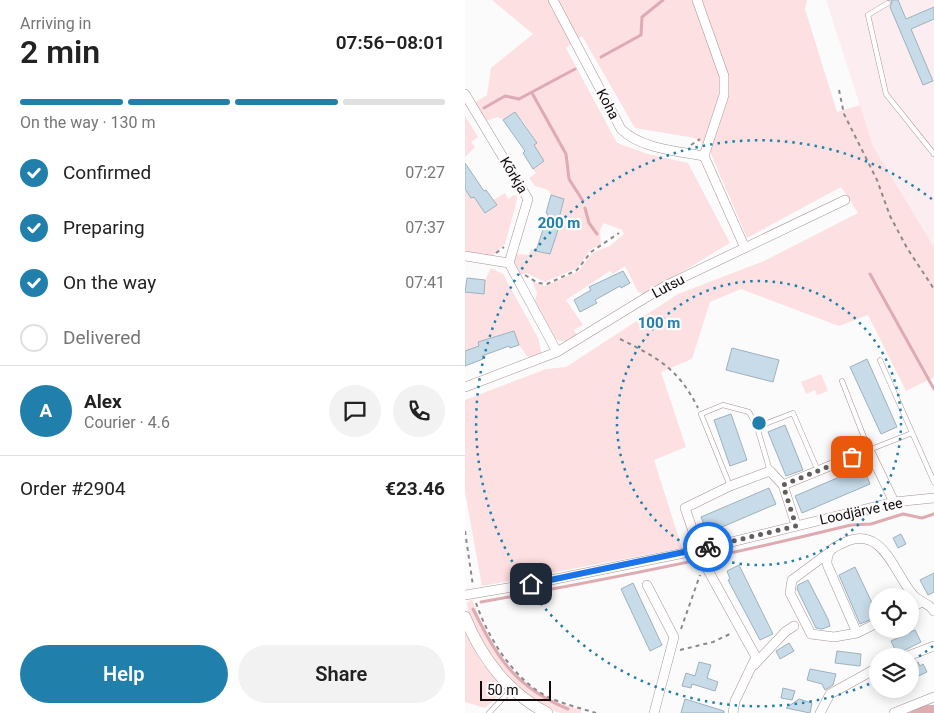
<!DOCTYPE html>
<meta charset="utf-8">
<style>
:root{--surface:#fff;--page:#f2f2f2;--text:#222;--muted:#767676;--line:#e0e0e0;--accent:#207fab}
body{margin:0;font-family:Roboto,sans-serif;background:var(--page);color:var(--text);height:100vh;display:flex;flex-direction:column;font-size:19px;white-space:nowrap}
*{box-sizing:border-box;margin:0}
p{font-size:16px;color:var(--muted)}
.icon{flex:none;width:28px;height:28px;fill:none;stroke:currentColor;stroke-width:2;stroke-linecap:round;stroke-linejoin:round}
.map{position:relative;flex:1;overflow:hidden}
.sheet{display:flex;flex-direction:column;background:var(--surface);width:465px}
.sheet>*{flex:none}
.fabs{position:absolute;left:404px;top:588px;display:grid;gap:10px}
.fabs a{display:grid;place-items:center;width:50px;height:50px;border-radius:50%;background:var(--surface);box-shadow:0 2px 12px #0003;font-size:25px}
.scale{position:absolute;left:15px;bottom:12px;width:71px;box-sizing:border-box;padding-left:5px;border:2px solid #11090a;border-top:0;font-size:14px;line-height:18px;white-space:nowrap;color:#11090a;-webkit-text-stroke:4px #fbfbfb;paint-order:stroke}
.pin{position:absolute;display:grid;place-items:center;width:42px;height:42px;color:#fff;margin:-21px;border-radius:10px;box-shadow:0 2px 8px #0006}
.courier{position:absolute;display:grid;place-items:center;width:50px;height:50px;margin:-25px;border:4px solid #1a73e8;border-radius:50%;background:#fff;color:#222;box-shadow:0 1px 6px #0007}
.summary em{font-style:normal;font-weight:600}
.summary div{display:flex;flex-direction:column-reverse}
.summary{display:flex;align-items:center;justify-content:space-between;height:85px;padding:0 20px}
h1{font-size:32px;font-weight:600;line-height:38px}
.bar{display:grid;grid-template-columns:repeat(4,1fr);gap:8px 5px;align-content:center;height:60px;padding:0 20px}
.bar i{height:6px;border-radius:4px;background:var(--line)}
.bar .active{background:var(--accent)}
.bar p{grid-column:span 4}
.line{display:flex;align-items:center;gap:12px;padding:0 20px;border-top:1px solid var(--line)}
.line div{flex:1}
.round{display:grid;place-items:center;flex:none;width:52px;height:52px;border-radius:26px;background:var(--page)}
ol{padding:0 20px;list-style:none}
li{display:flex;align-items:center;gap:15px;height:55px}
li p{margin-inline-start:auto}
li .icon{padding:5px;border-radius:50%;background:var(--accent);color:#fff;stroke-width:4}
li:last-child{color:var(--muted)}
li i{width:28px;height:28px;border:2px solid var(--line);border-radius:50%}
.button{display:flex;gap:10px;margin-top:auto;padding:10px 20px}
.button a{flex:1;height:58px;border-radius:30px;background:var(--accent);color:#fff;font-size:20px;font-weight:600;line-height:58px;text-align:center}
.button a+a{background:var(--page);color:var(--text)}
main{display:flex;flex:1;min-height:0}
.map>svg:first-child{display:block}
</style>
<main>
<section class="sheet">
<div class="summary"><div><h1>2 min</h1><p>Arriving in</p></div><em>07:56–08:01</em></div>
<div class="bar"><i class="active"></i><i class="active"></i><i class="active"></i><i></i><p>On the way · 130 m</p></div>
<ol>
<li><svg class="icon" aria-label="check" viewBox="0 0 24 24"><path d="M5 12l5 5 9-10"/></svg>Confirmed<p>07:27</p></li>
<li><svg class="icon" aria-label="check" viewBox="0 0 24 24"><path d="M5 12l5 5 9-10"/></svg>Preparing<p>07:37</p></li>
<li><svg class="icon" aria-label="check" viewBox="0 0 24 24"><path d="M5 12l5 5 9-10"/></svg>On the way<p>07:41</p></li>
<li><i></i>Delivered</li>
</ol>
<div class="line" style="height:90px"><b class="round" style="background:var(--accent);color:#fff">A</b><div><b>Alex</b><p>Courier · 4.6</p></div><a class="round"><svg class="icon" aria-label="chat" viewBox="0 0 24 24"><path d="M4 5h16v11H9l-5 4z"/></svg></a><a class="round"><svg class="icon" aria-label="phone" viewBox="0 0 24 24"><path d="M5 4h4l2 5-3 2q2 4 5 5l2-3 5 2v4C11 20 4 13 5 4z"/></svg></a></div>
<div class="line" style="height:65px"><div>Order #2904</div><b>€23.46</b></div>
<div class="button"><a>Help</a><a>Share</a></div>
</section>
<div class="map">
<svg width="469" height="713" viewBox="0 0 469 713">
<rect width="100%" height="100%" fill="#fbfbfb"/>
<!-- built -->
<path fill="#fceef0" d="M361,0H469V247L408,146Z"/>
<!-- green -->
<path fill="#fde0e2" d="M27,0H342L340,9L372,112L395,105L408,146L469,247V377L441,391L403,315L374,326L276,289L245,302L227,359L196,372L221,447L189,460L217,548L17,586L0,492V400L81,369L101,367L213,294L299,261L393,213L376,187L282,238L244,149L230,138L170,128L117,36L101,48L152,143L183,154L223,163L265,243L180,294L173,292L160,266L148,274L145,271L101,300L118,325L109,330L112,335L100,341H94L89,337L70,301L72,293L67,281L80,286L114,271L127,253L145,246L159,234L157,230L139,223L135,230L136,245L126,249L112,268L80,282L61,273L55,276L49,263L51,254L64,255L66,249L85,254L97,219L94,218L99,199L86,195L83,190L70,186L64,178L71,173L68,169L79,161L69,145L72,143L57,120L55,121L50,112L38,120L33,117L21,121L9,103L22,95L26,68L68,34Z
M0,116L13,137L6,142L10,147L0,157Z
M0,189L6,198L9,197L28,200L40,193L43,199L49,195L52,196L51,204L40,244L27,256L0,253Z
M26,268L38,274L73,338L77,355L67,358L62,356L54,345L49,331L13,342L14,346L0,351V292L19,294L20,280Z
M356,374L363,391L352,395L350,390L341,394L336,382Z
M7,599C19,634 44,677 77,695C89,702 103,705 116,710V713C109,713 102,713 96,713C62,707 30,664 15,635C10,626 2,614 2,603Z
M0,632L17,663L40,690L20,708L0,702Z"/>
<!-- forest -->
<path fill="#deadb2" d="M460,705H469V713H443Z"/>
<g fill="none" stroke-linecap="round" stroke-linejoin="round">
<!-- stream -->
<path stroke="#ddabb1" stroke-width="3" d="M136,57L176,35L177,17L198,0
M67,93L101,154L104,179L118,201
M19,108L40,96L54,99L110,69
M120,208L124,223L132,234
M405,274L469,389
M16,602C140,580 264,555 386,525L406,524L438,514L457,518L469,514
M8,609C33,659 50,687 103,709"/>
</g>
<!-- building -->
<path fill="#c7dce8" stroke="#9db1bd" d="M426,0H433L441,19L469,7V19L446,29L468,81L458,85L425,7L427,3Z
M50,112L72,143L69,145L79,161L68,169L58,153L60,151L38,120Z
M0,163L19,191L21,190L32,205L20,213L9,197L6,198L0,189Z
M86,195L99,199L94,218H97L85,254L71,251L83,214L81,213Z
M158,271L165,283L156,288L155,286L130,300L132,303L115,312L109,300L126,290L124,287Z
M2,278L20,280L19,294L0,292Z
M49,331L54,345L45,348L44,346L17,356L18,359L0,366V351L14,346L13,342Z
M267,348L314,360L308,382L261,370Z
M402,359L432,427L416,434L385,367Z
M266,414L282,460L265,466L249,420Z
M320,425L338,470L321,476L303,432Z
M398,467L405,484L337,513L330,496Z
M304,488L311,504L243,533L236,517Z
M436,534L441,544L433,548L428,538Z
M274,565L308,634L295,640L263,580L265,579L262,571Z
M390,567L408,605H411L412,609V617L395,624L374,575Z
M469,573V592L463,595L455,580Z
M343,580L363,619L365,626L357,629L351,628L332,589L333,585Z
M168,583L197,645L185,651L156,589Z
M450,630L456,642L432,654L426,641Z
M324,643L329,651L315,659L311,651Z
M372,651L396,654L395,666L370,663Z
M234,662L246,665L242,678L253,682L250,691L227,684L226,688L217,686L221,673L230,676Z
M453,662L455,666L458,664L462,672L445,680V666Z
M345,669L371,674L368,685L360,690L357,684L342,680Z
M318,688L330,691L327,700L316,698Z
M220,699L259,711V713H216Z
M334,699L347,703L345,713L321,708Z"/>
<g fill="none" stroke-linecap="round" stroke-linejoin="round">
<!-- service casing -->
<g stroke="#a99294" stroke-width="5.5">
<path id="service" d="M423,3L403,15L421,94L469,154
M415,360L469,482
M377,381L404,450L447,433
M292,427L305,471
M265,486L236,414L258,405L284,412L292,427L328,413L353,471
M24,713L46,690"/>
</g>
<!-- minor casing -->
<g stroke="#a99294" stroke-width="10">
<path id="minor" d="M88,0L156,129C176,149 212,151 239,156
M232,0L259,76V95L239,156L280,248
M0,94L63,199L44,263L92,352
M0,256L44,263
M0,387L92,352L200,286L380,200
M318,485L331,525
M362,554L327,580L325,593L346,634L369,637L392,633
M182,585L209,637L189,713
M0,595L66,584L234,550L429,502L469,498
M445,608L457,602
M412,623L392,633L362,564C362,552 365,549 376,544C417,522 428,571 448,595C454,602 464,603 469,611
M443,656L469,646
M289,665L320,632L329,626
M268,713L270,701L291,657L239,563L220,508L265,486L305,471L318,485L404,450L429,502
M355,713L365,694L412,668
M429,713L469,697"/>
</g>
<!-- tertiary casing -->
<g stroke="#a99294" stroke-width="12">
<path id="tertiary" d="M0,617C16,657 43,693 82,713"/>
</g>
<!-- path -->
<path stroke="#8d898a" stroke-width="2" stroke-dasharray="4 4" stroke-linecap="butt" d="M374,90L379,114L412,180L425,216L442,248L469,289
M226,145L235,139
M31,253L39,247
M60,275L73,283L82,284L112,270L126,252L154,233
M155,339C193,358 213,368 233,408
M0,531L8,586
M11,603C23,638 49,680 83,697C98,704 115,708 131,713
M216,629L235,575
M215,650L248,642L267,633"/>
<!-- service -->
<use href="#service" stroke="#fff" stroke-width="4.5"/>
<!-- minor -->
<use href="#minor" stroke="#fff" stroke-width="9"/>
<!-- tertiary -->
<use href="#tertiary" stroke="#fff" stroke-width="11"/>
</g>
<g fill="none" stroke-linecap="round" stroke-linejoin="round">
<!-- done -->
<path stroke="#635e5e" stroke-width="5" stroke-dasharray="0 9" d="M243,547L331,526L318,485L387,457"/>
<!-- route -->
<path stroke="#1a73e8" stroke-width="6" d="M66,584L243,547"/>
</g>
<!-- distance rings -->
<g fill="none" stroke="#207fab" stroke-width="2.5" stroke-dasharray="2.5 5">
<circle cx="294" cy="423" r="142"/>
<path d="M468 646A283 283 0 0 1 446 662M411 681A283 283 0 1 1 468 200"/>
</g>
<g text-anchor="middle" stroke-width="4.5" stroke-linejoin="round" paint-order="stroke">
<!-- street labels -->
<g font-size="14" fill="#11090a" stroke="#fbfbfb">
<text transform="translate(143 104) rotate(62)" y="5">Koha</text>
<text transform="translate(49 175) rotate(59)" y="5">Kõrkja</text>
<text transform="translate(203 286) rotate(-28)" y="5">Lutsu</text>
<text transform="translate(396 511) rotate(-12)" y="5">Loodjärve tee</text>
</g>
</g>
<circle cx="294" cy="423" r="8" fill="#207fab" stroke="#fbfbfb" stroke-width="2.5"/>
<g font-size="15" text-anchor="middle" font-weight="bold" fill="#207fab" stroke="#fbfbfb" stroke-width="4.5" stroke-linejoin="round" paint-order="stroke">
<text x="94" y="228">200 m</text>
<text x="194" y="328">100 m</text>
</g>
</svg>
<div class="fabs">
<a><svg class="icon" aria-label="locate" viewBox="0 0 24 24"><circle cx="12" cy="12" r="6"/><path d="M12 2v4M12 18v4M2 12h4M18 12h4"/></svg></a>
<a><svg class="icon" aria-label="layers" viewBox="0 0 24 24"><path d="M12 4l9 5-9 5-9-5zM3 14l9 5 9-5"/></svg></a>
</div>
<div class="scale">50 m</div>
<div class="pin" style="left:387px;top:457px;background:#ea580c"><svg class="icon" aria-label="bag" viewBox="0 0 24 24"><path d="M5 8h14l-1 12H6zM9 8a3 3 0 0 1 6 0"/></svg></div>
<div class="pin" style="left:66px;top:584px;background:#1f2937"><svg class="icon" aria-label="home" viewBox="0 0 24 24"><path d="M3 11l9-7 9 7M6 9v11h12V9"/></svg></div>
<div class="courier" style="left:243px;top:547px"><svg class="icon" aria-label="bike" viewBox="0 0 24 24"><circle cx="6" cy="16" r="4"/><circle cx="18" cy="16" r="4"/><path d="M6 16l4-8h5l3 8M10 8l3 8H6M13 5h3"/></svg></div>
</div>
</main>
